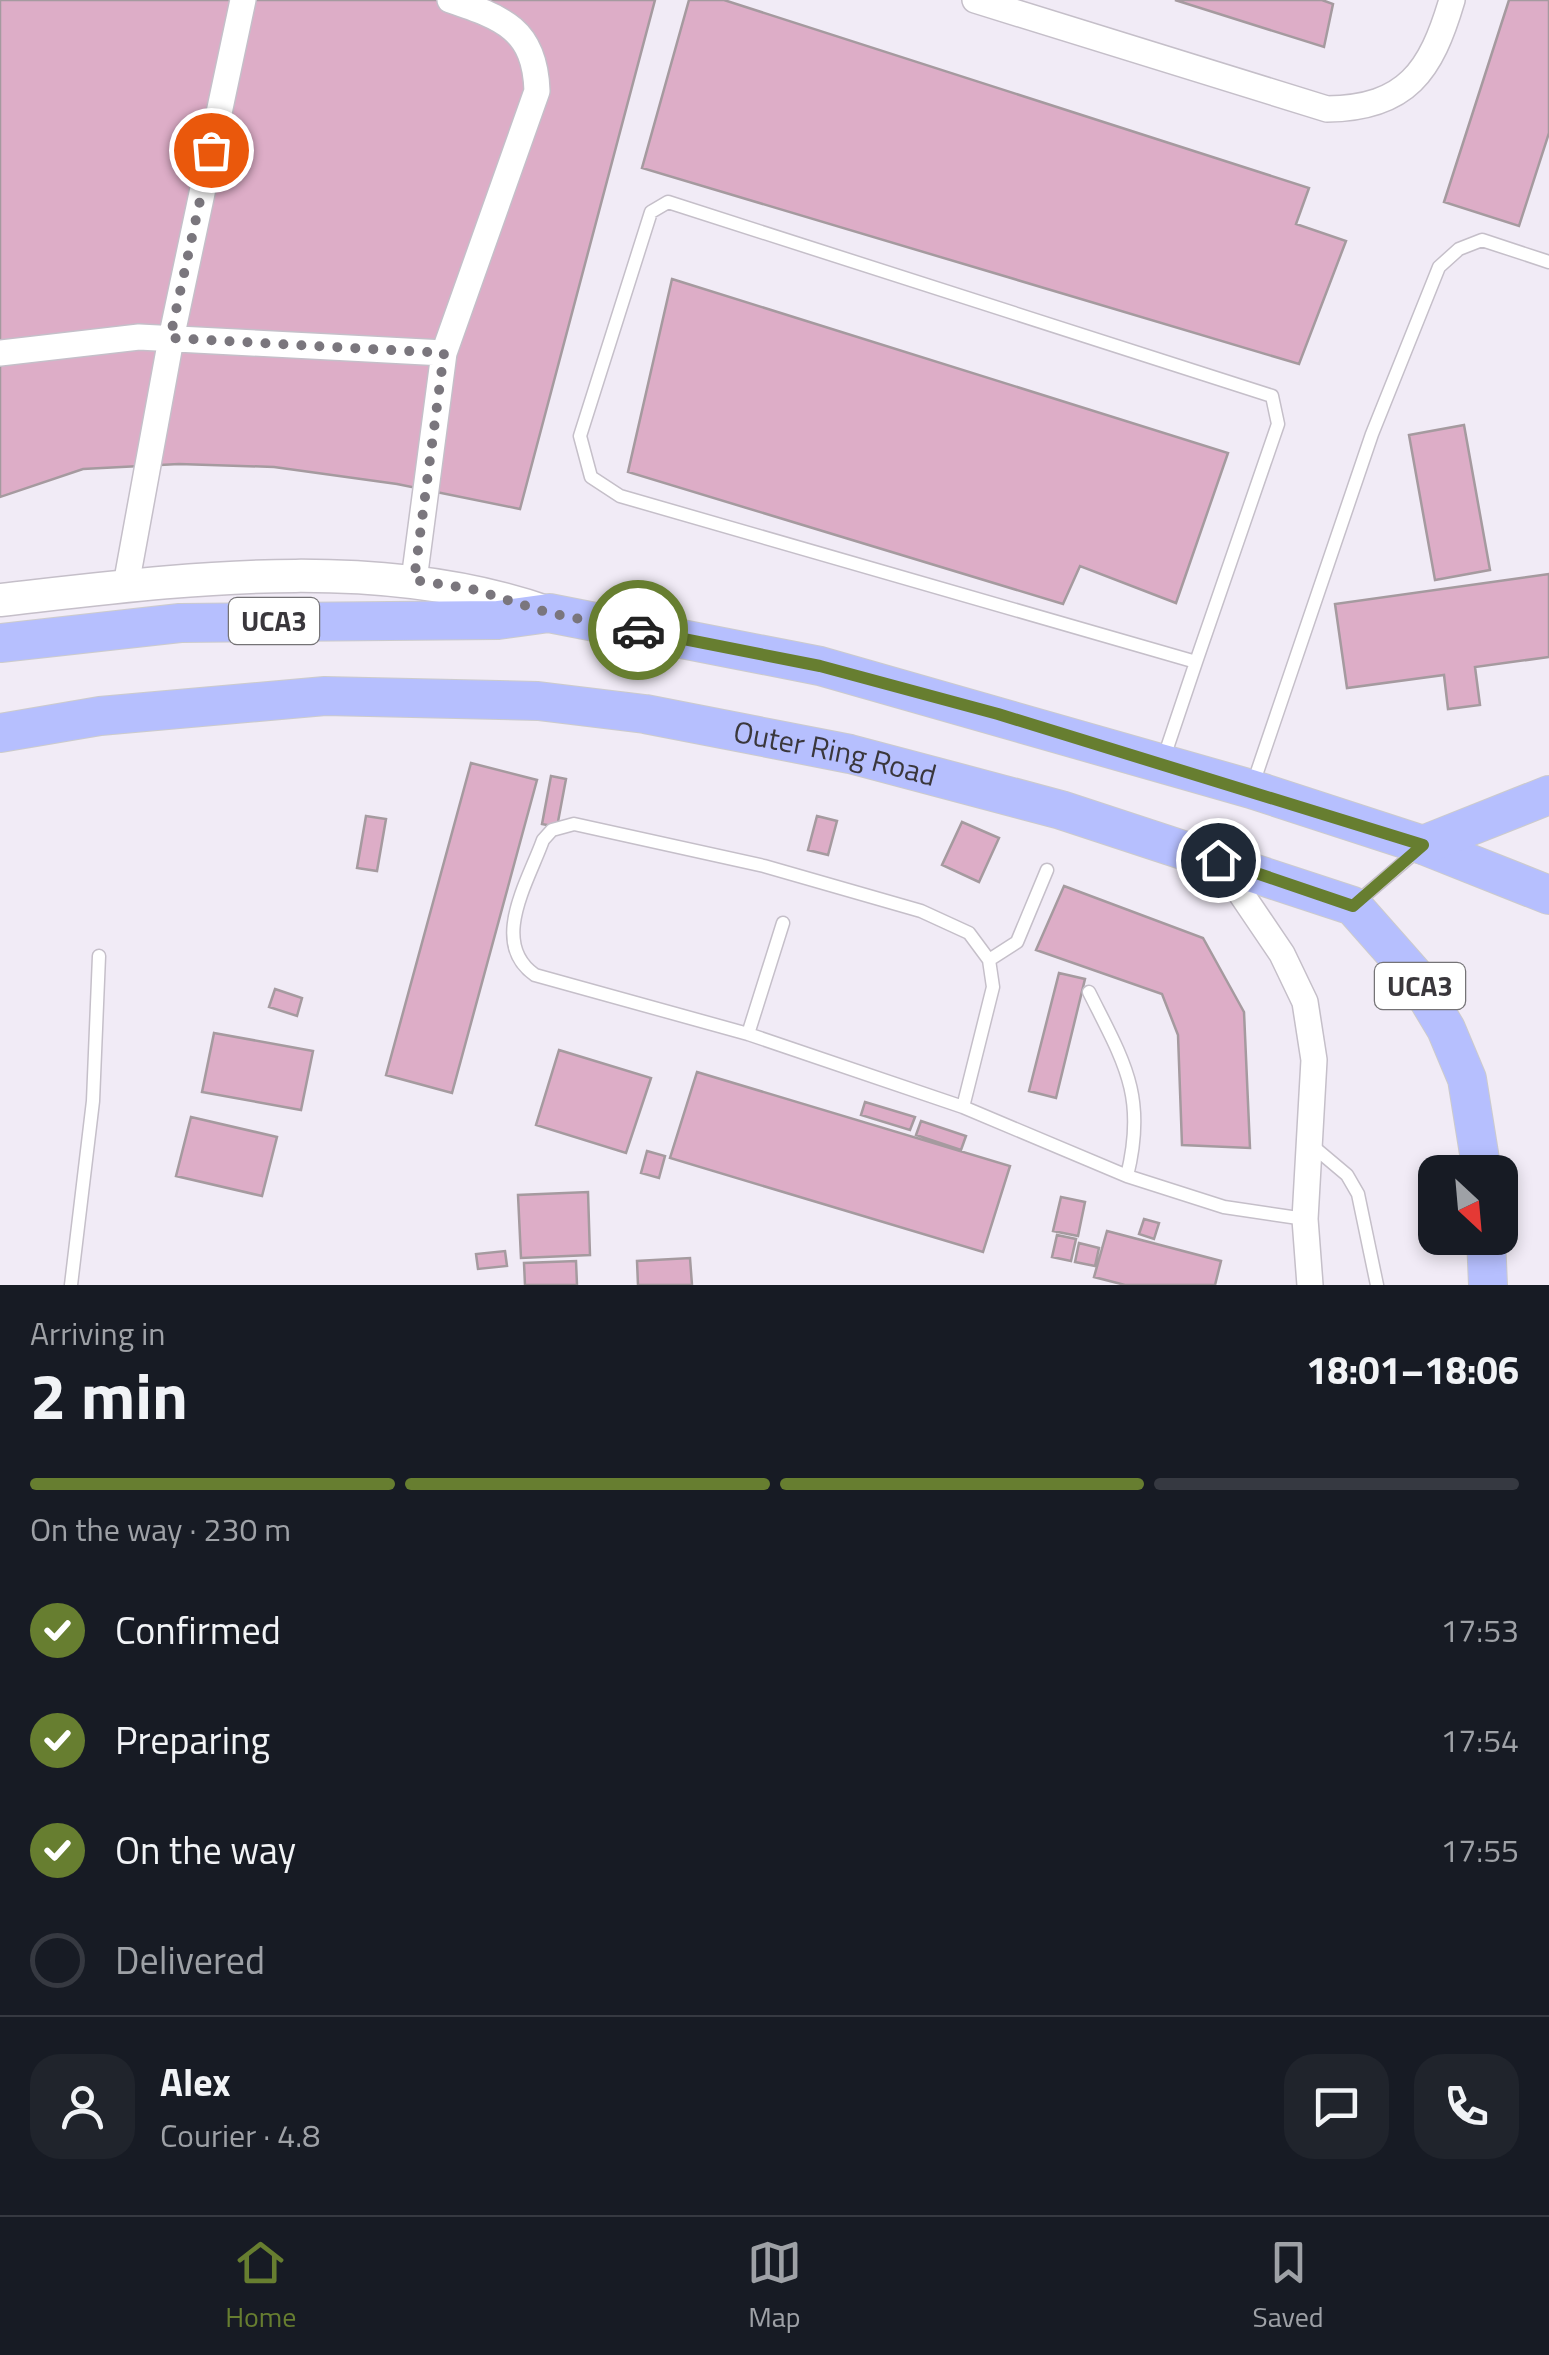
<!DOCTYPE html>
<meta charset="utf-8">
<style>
:root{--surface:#171b24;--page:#20242c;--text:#f1f3f6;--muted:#9ea1a6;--line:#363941;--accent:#677e30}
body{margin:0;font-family:"Titillium Web",sans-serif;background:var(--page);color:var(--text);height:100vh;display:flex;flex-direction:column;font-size:38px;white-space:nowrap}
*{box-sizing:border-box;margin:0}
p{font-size:32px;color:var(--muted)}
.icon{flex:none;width:55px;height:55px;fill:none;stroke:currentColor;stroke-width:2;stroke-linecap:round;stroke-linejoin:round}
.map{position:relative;height:1285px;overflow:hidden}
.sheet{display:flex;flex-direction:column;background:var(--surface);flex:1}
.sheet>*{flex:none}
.needle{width:65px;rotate:154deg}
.controls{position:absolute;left:1418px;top:1155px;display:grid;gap:20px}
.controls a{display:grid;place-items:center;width:100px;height:100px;border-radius:20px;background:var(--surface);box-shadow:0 5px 15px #0003;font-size:50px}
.pin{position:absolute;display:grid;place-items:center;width:85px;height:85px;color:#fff;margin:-42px;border:5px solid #fff;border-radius:50%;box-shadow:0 2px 10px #0007}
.courier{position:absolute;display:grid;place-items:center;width:100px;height:100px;margin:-50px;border:8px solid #677e30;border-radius:50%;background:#fff;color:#222;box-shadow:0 2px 12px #0007}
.summary em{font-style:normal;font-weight:700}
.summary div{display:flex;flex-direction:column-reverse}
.summary{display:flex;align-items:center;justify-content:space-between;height:170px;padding:0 30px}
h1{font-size:65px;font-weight:700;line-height:75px}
.bar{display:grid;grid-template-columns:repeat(4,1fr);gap:15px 10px;align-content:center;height:120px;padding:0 30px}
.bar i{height:12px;border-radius:8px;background:var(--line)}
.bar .on{background:var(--accent)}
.bar p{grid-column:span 4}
.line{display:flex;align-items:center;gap:25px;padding:0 30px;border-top:2px solid var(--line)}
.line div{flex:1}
.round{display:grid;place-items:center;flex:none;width:105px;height:105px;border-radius:30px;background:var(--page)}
ol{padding:0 30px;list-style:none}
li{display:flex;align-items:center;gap:30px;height:110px}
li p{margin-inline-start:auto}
li .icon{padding:10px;border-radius:50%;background:var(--accent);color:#fff;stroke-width:4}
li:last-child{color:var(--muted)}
li i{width:55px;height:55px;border:5px solid var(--line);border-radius:50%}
.dock{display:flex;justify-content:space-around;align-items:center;height:140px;border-top:2px solid var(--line);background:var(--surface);font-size:28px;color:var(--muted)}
.dock a{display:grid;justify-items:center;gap:5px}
.dock .on{color:var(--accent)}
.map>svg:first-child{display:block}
</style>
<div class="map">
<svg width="1549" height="1285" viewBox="0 0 1549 1285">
<rect width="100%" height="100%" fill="#f1ebf6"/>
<!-- building -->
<path fill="#ddadc7" stroke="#a59a9f" stroke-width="2.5" d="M0,0H655L520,509L397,484L274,467L179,464L83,469L0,497Z
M689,0H724L1309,188L1296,224L1346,241L1299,364L642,168Z
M1175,0H1322L1333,4L1324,47Z
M1509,0H1549V133L1519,226L1444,202Z
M672,279L1228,453L1176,603L1080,566L1063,604L628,472Z
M1464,425L1490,570L1435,580L1409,435Z
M1549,574V657L1475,667L1480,705L1448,709L1444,675L1347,688L1335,604Z
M471,763L537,780L452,1093L386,1075Z
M551,776L566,779L557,827L542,824Z
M366,816L386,819L377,871L357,868Z
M817,816L837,821L828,855L808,850Z
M962,822L999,838L979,882L942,865Z
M1064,886L1203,938L1244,1012L1250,1148L1182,1145L1178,1035L1162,994L1036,950Z
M1059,973L1085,979L1056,1098L1029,1091Z
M275,989L302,998L297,1016L269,1007Z
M214,1033L313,1051L301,1110L202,1092Z
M559,1050L651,1078L626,1153L536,1125Z
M697,1072L1010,1166L983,1252L670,1158Z
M865,1102L915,1117L910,1130L861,1115Z
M191,1117L277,1137L262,1196L176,1176Z
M921,1121L966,1136L961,1150L916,1135Z
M647,1151L665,1156L659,1178L641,1173Z
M588,1192L590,1255L521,1258L518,1195Z
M1061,1197L1085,1202L1078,1236L1053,1231Z
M1144,1219L1159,1223L1154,1239L1139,1234Z
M1107,1231L1221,1261L1215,1285H1125L1094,1277Z
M1057,1235L1076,1239L1071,1261L1052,1257Z
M1079,1243L1099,1248L1095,1266L1075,1262Z
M505,1251L507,1266L478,1269L476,1254Z
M690,1258L692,1285H638L637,1261Z
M576,1261L577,1285H525L524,1263Z"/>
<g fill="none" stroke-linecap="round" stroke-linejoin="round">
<!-- service casing -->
<g stroke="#c5bfc9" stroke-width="15">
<path id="service" d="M1163,760L1196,662L620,496L591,477L580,436L651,212L668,202L1272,396L1278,424L1196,662
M1253,784L1372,434L1439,267L1459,249L1482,240L1549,262
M1355,904L1419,849
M989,960L1017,942L1047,870
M1089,992C1124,1062 1147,1096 1127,1176
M748,1034L783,923
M963,1107L993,987L989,960L969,933L921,911L764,866L574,824L552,830L543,840C528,882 489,943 535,975L748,1034L963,1107L1127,1176L1224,1207L1305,1219
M1309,1143L1347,1175L1358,1194L1377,1285
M71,1285L93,1101L99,956"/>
</g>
<!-- minor casing -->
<g stroke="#c5bfc9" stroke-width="28">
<path id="minor" d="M975,0L1327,109C1407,108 1431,71 1452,0
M0,353L139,337L444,353L414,580
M444,353L537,91C535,29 503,18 450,0
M126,585L171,339L243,0
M1219,861L1282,954L1305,1002L1314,1060L1305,1219L1310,1285"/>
</g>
<!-- secondary casing -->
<g stroke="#c5bfc9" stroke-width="35">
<path id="secondary" d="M0,600C180,580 375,552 549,613"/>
</g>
<!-- primary casing -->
<g stroke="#cccbcc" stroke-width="40">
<g id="primary">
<path d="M0,643L180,623L498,620L549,613L820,666L1251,789L1423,845L1549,895"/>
<path id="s1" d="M0,733L100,716L325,696L538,701L645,714L850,754L1061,810L1353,906L1413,974L1446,1029L1467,1079L1482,1172"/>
<path d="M1423,845L1549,795"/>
<path d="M1486,1238L1488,1285"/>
</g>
</g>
<!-- service -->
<use href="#service" stroke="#fff" stroke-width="12"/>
<!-- minor -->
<use href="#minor" stroke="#fff" stroke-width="25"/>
<!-- secondary -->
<use href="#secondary" stroke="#fff" stroke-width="32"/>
<!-- primary -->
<use href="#primary" stroke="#b6bffe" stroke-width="38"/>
</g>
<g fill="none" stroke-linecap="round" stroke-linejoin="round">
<!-- done -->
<path stroke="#7a767d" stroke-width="10" stroke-dasharray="0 18" d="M211,150L170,338L444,353L414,580L472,589L549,613L638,630"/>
<!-- route -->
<path stroke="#677e30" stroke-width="12" d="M638,630L820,666L998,714L1423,845L1353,906L1218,860"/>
</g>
<g text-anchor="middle" stroke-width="8" stroke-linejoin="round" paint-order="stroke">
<!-- shield labels -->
<g fill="#fff" stroke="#757376" stroke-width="2.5">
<rect x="229" y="598" width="90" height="46" rx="8"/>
<rect x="1375" y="963" width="90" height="46" rx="8"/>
</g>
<g font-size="28" font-weight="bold" fill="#3a373c">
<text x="274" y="631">UCA3</text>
<text x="1420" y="996">UCA3</text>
</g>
<!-- street labels -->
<g font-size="30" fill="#3a373c" stroke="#fff">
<text dy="10" stroke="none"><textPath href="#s1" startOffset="842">Outer Ring Road</textPath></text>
</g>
</g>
</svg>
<div class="controls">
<a><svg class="needle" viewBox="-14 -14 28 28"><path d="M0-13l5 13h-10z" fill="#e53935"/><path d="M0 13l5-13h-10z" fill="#9ea1a6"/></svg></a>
</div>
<div class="pin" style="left:211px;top:150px;background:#ea580c"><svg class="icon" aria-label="bag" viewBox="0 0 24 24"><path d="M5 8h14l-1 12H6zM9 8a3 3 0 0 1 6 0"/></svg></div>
<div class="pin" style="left:1218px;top:860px;background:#1f2937"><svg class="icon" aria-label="home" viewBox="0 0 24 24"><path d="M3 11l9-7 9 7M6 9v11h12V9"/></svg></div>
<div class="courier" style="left:638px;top:630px"><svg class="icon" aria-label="car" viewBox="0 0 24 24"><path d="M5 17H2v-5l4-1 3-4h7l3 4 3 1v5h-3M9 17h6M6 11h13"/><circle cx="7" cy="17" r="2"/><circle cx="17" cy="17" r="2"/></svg></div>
</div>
<section class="sheet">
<div class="summary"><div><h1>2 min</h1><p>Arriving in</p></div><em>18:01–18:06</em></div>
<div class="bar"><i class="on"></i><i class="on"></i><i class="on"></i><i></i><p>On the way · 230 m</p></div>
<ol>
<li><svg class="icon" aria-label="check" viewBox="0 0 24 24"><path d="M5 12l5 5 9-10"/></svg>Confirmed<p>17:53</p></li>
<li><svg class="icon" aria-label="check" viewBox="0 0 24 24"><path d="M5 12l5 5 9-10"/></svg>Preparing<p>17:54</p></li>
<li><svg class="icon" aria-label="check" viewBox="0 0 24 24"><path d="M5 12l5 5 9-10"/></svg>On the way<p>17:55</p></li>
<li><i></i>Delivered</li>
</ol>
<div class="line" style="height:180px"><a class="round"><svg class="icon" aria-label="person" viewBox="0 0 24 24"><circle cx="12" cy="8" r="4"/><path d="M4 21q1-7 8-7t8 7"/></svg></a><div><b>Alex</b><p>Courier · 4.8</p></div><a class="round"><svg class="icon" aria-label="chat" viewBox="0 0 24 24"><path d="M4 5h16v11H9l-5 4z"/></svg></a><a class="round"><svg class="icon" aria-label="phone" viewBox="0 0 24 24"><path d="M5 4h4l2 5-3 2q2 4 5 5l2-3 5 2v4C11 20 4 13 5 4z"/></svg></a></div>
</section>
<nav class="dock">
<a class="on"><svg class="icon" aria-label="home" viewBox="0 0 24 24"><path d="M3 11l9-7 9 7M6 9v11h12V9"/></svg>Home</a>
<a><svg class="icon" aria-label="map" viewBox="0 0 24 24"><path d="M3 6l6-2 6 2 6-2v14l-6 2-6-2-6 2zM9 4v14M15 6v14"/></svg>Map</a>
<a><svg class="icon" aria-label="saved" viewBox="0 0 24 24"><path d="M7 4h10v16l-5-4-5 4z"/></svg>Saved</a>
</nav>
